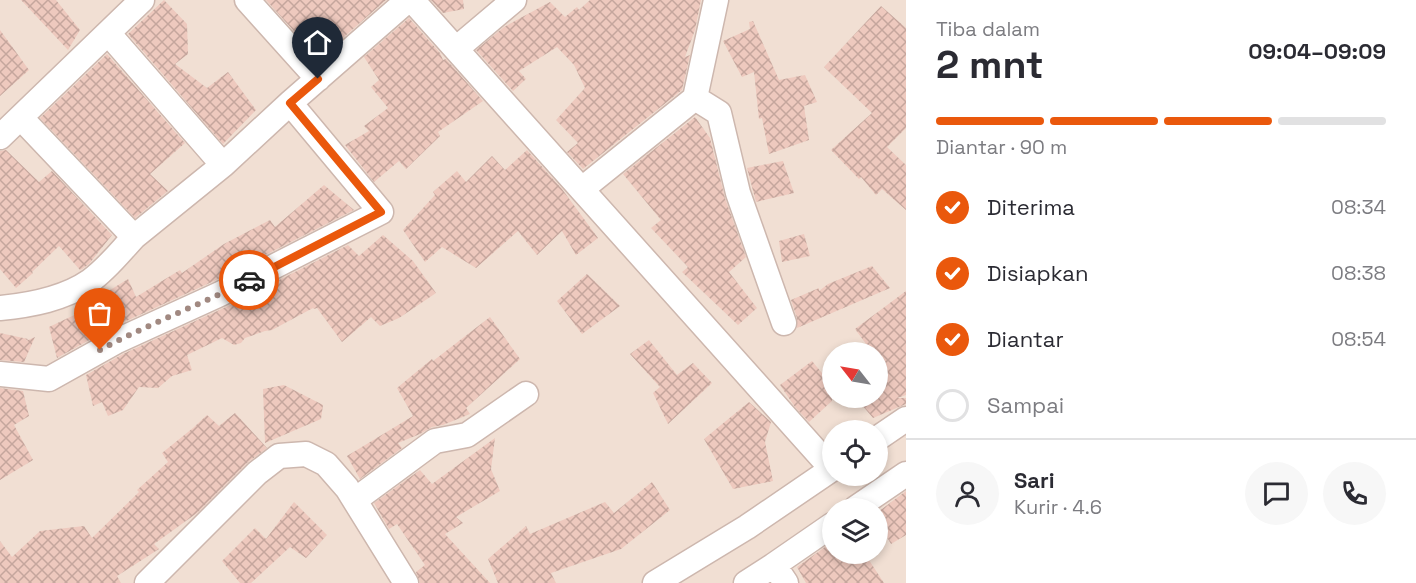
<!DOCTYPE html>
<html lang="id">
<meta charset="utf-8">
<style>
:root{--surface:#fff;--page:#f7f7f7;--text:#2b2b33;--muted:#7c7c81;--line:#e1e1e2;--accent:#ea580c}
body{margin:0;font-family:"Space Grotesk",sans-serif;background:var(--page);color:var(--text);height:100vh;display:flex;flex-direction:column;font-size:22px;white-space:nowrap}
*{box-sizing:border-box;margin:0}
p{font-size:20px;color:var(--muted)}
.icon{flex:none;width:33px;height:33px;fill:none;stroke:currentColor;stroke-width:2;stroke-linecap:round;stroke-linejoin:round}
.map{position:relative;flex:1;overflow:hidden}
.drawer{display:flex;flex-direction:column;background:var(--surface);width:510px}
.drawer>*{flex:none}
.needle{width:39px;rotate:301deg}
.buttons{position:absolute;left:822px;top:342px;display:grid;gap:12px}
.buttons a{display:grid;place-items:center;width:66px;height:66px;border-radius:50%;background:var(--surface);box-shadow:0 3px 9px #0003;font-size:30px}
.pin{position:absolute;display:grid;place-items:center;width:51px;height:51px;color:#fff;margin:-62px -26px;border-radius:50% 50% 50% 0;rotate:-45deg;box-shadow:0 0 6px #0007}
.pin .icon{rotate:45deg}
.courier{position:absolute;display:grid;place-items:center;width:60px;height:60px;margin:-30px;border:4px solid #ea580c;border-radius:50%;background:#fff;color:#222;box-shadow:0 2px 8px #0007}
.headline em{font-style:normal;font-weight:700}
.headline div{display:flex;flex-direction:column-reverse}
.headline{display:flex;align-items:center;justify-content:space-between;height:102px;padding:0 30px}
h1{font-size:39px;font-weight:700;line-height:45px}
.bar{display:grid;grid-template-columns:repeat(4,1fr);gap:9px 6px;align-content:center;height:72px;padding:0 30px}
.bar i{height:8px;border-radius:4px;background:var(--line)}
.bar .active{background:var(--accent)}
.bar p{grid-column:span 4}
.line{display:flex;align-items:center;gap:15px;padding:0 30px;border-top:2px solid var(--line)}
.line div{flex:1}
.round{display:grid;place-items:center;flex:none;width:63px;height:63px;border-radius:32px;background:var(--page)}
ol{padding:0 30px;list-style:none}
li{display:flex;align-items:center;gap:18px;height:66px}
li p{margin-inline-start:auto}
li .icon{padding:6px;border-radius:50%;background:var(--accent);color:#fff;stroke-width:4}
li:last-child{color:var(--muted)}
li i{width:33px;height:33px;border:3px solid var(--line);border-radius:50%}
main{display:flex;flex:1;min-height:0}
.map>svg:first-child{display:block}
</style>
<main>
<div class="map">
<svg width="906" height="583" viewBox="0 0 906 583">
<defs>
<pattern id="building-cross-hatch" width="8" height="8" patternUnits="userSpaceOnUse" patternTransform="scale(1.5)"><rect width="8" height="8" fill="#eec9be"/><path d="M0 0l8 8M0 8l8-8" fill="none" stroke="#c5a69d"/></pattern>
</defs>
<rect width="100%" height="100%" fill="#faeee4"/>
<!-- residential -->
<path fill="#f1dfd3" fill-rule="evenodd" d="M0,0H906V583H0ZM832,352H878V398H832ZM832,430H878V476H832ZM832,508H878V554H832Z"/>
<!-- building -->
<path fill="url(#building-cross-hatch)" d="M21,0H56L80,30L68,50Z
M164,0L187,24L188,54L175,64L207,88L228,72L256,110L223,144L128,34Z
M266,0H386L319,59Z
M431,0H463L464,9L443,13Z
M590,0H701L695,30L685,57L690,55L682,90L583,169L567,152L578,143L556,120L585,88L574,65L557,47L519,71L526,79L513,91L476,50L504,27L550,2L565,17L577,7L579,10Z
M881,6L906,28V128L887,147L906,165V210L882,189L876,195L861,177L859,179L831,150L872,113L824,67Z
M409,18L440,53L443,60L446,59L483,101L438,132L440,136L406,169L399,161L374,182L345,145L369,131L364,126L388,108L371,87L379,80L364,57Z
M753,21L779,80L805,75L817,102L804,106L809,140L769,154L762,118L759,119L754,72L742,77L723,41L750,29L749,22Z
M0,30L29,70L0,96Z
M107,54L185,143L150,174L168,191L135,218L40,118Z
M695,117L710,138L725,198L746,257L729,272L757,308L738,325L682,272L688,267L651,228L661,220L623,174Z
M6,150L39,182L52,171L112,235L89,264L82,269L80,270L59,246L32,272L33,273L16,288L0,269V151Z
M527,150L562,189L598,238L576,255L562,231L537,255L518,231L476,268L442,247L425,262L403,230L435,195L433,192L457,171L466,182L492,156L505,170Z
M783,161L794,193L756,202L747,168Z
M324,185L354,210L214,281L111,328L57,358L49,327L106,300L102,295L128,279L136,297L180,270L182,273L224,244L270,220L275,227Z
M804,234L810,256L782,262L779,241Z
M383,235L413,261L436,293L399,318L380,326L371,317L342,342L317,308L314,309L313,308L272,330L265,331L245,338L241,343L234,345L222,338L187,355L192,370L172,376L158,388L139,387L123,410L108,416L102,402L93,406L86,375L123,354L226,307L348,245L359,256Z
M872,266L890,288L797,328V318L791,300L819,288V291L828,284Z
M587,274L620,306L582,334L557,301Z
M906,291V395L897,398H906V404L873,418L856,398H878V352H872L855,329Z
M490,317L520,359L466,408L470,414L443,425L432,427L420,434L398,443L402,448L360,479L347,456L413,416L397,388L432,359L433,361Z
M0,333L28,339L26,341L35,337L24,362L0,360Z
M649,340L677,375L693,363L712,383L668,424L653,393L660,387L630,354Z
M812,361L832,385V401L809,422L795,407L780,385Z
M284,385L323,405L321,419L265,443L263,389Z
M0,388L23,391L29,416L14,425L33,460L0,480Z
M749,402L771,422L765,442L773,481L733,489L704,439Z
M235,413L267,448L247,463L197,513L154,544L159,549L117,576L121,583H0V541L12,557L40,531L84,526L92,538L139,492L137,490L168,462L162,453L193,428L207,415L219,426Z
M495,438L491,469L500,491L456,517L463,523L445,534L490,583H420L416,572L425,565L397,524L389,529L374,503L420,470L432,484Z
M652,482L670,510L621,549L551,573L556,583H498L488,559L526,526L530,534L605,502L614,513Z
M906,491V535L891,544L878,522V512Z
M294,502L327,535L306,558L290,547L251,583H240L222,561L255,528L266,539Z
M832,542V554H865L884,583H806L797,567Z"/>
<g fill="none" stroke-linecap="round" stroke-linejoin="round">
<!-- minor casing -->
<g stroke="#cdb7ae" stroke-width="27">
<path id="minor" d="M247,0L318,79
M412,0L832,469
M108,33L223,165
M456,49L514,0
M695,98L719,113L738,193L784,323
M0,137L142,0
M582,189L695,98L716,0
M134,237L223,165L290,103L408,0
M0,308C31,305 64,299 90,281C107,269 120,252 134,237L21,118
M0,374L49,379L117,341L220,294L381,212L290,103
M878,438L906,419
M355,500L435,441L467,435L526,394
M856,508L906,474
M774,565L832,525
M147,583L257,473L279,456L306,454L326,464L347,488L406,583
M655,583L747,527L832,469
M746,583L774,565L786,583"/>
</g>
<!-- minor -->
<use href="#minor" stroke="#fff" stroke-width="24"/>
</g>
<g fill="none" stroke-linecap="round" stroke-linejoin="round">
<!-- done -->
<path stroke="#a18981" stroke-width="6" stroke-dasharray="0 10.8" d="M100,350C148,324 200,305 249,280"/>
<!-- route -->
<path stroke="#ea580c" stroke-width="8" d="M249,280L381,212L290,103L318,79"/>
</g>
</svg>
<div class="buttons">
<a><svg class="needle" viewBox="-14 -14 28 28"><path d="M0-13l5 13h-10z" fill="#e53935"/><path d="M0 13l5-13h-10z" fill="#7c7c81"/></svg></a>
<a><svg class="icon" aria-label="locate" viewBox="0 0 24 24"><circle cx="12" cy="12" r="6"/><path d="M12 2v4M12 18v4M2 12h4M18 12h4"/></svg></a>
<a><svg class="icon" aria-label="layers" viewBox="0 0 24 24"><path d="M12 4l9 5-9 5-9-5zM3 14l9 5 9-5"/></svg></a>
</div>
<div class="pin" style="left:100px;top:350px;background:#ea580c"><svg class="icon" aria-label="bag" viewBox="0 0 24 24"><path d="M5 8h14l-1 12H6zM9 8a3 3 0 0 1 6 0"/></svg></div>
<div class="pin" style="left:318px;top:79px;background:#1f2937"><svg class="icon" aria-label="home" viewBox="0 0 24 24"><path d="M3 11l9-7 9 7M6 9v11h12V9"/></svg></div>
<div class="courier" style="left:249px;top:280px"><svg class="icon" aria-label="car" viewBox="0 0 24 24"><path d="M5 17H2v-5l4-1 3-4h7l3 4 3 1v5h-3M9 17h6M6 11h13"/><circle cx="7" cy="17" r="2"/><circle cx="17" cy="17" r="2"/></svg></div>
</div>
<section class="drawer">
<div class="headline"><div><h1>2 mnt</h1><p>Tiba dalam</p></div><em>09:04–09:09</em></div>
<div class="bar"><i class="active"></i><i class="active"></i><i class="active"></i><i></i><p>Diantar · 90 m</p></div>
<ol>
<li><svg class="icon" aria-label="check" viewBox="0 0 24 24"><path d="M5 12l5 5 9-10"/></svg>Diterima<p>08:34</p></li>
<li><svg class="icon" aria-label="check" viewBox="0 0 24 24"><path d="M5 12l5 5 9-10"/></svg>Disiapkan<p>08:38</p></li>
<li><svg class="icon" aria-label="check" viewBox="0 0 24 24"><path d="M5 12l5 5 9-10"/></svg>Diantar<p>08:54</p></li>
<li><i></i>Sampai</li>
</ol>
<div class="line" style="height:108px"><a class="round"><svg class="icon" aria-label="person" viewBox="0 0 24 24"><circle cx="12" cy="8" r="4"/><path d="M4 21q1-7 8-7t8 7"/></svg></a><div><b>Sari</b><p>Kurir · 4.6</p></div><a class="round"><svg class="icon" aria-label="chat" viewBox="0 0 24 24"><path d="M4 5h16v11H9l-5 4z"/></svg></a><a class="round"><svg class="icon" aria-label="phone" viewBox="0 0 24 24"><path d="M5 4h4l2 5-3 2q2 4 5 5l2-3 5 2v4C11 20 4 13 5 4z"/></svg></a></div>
</section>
</main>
